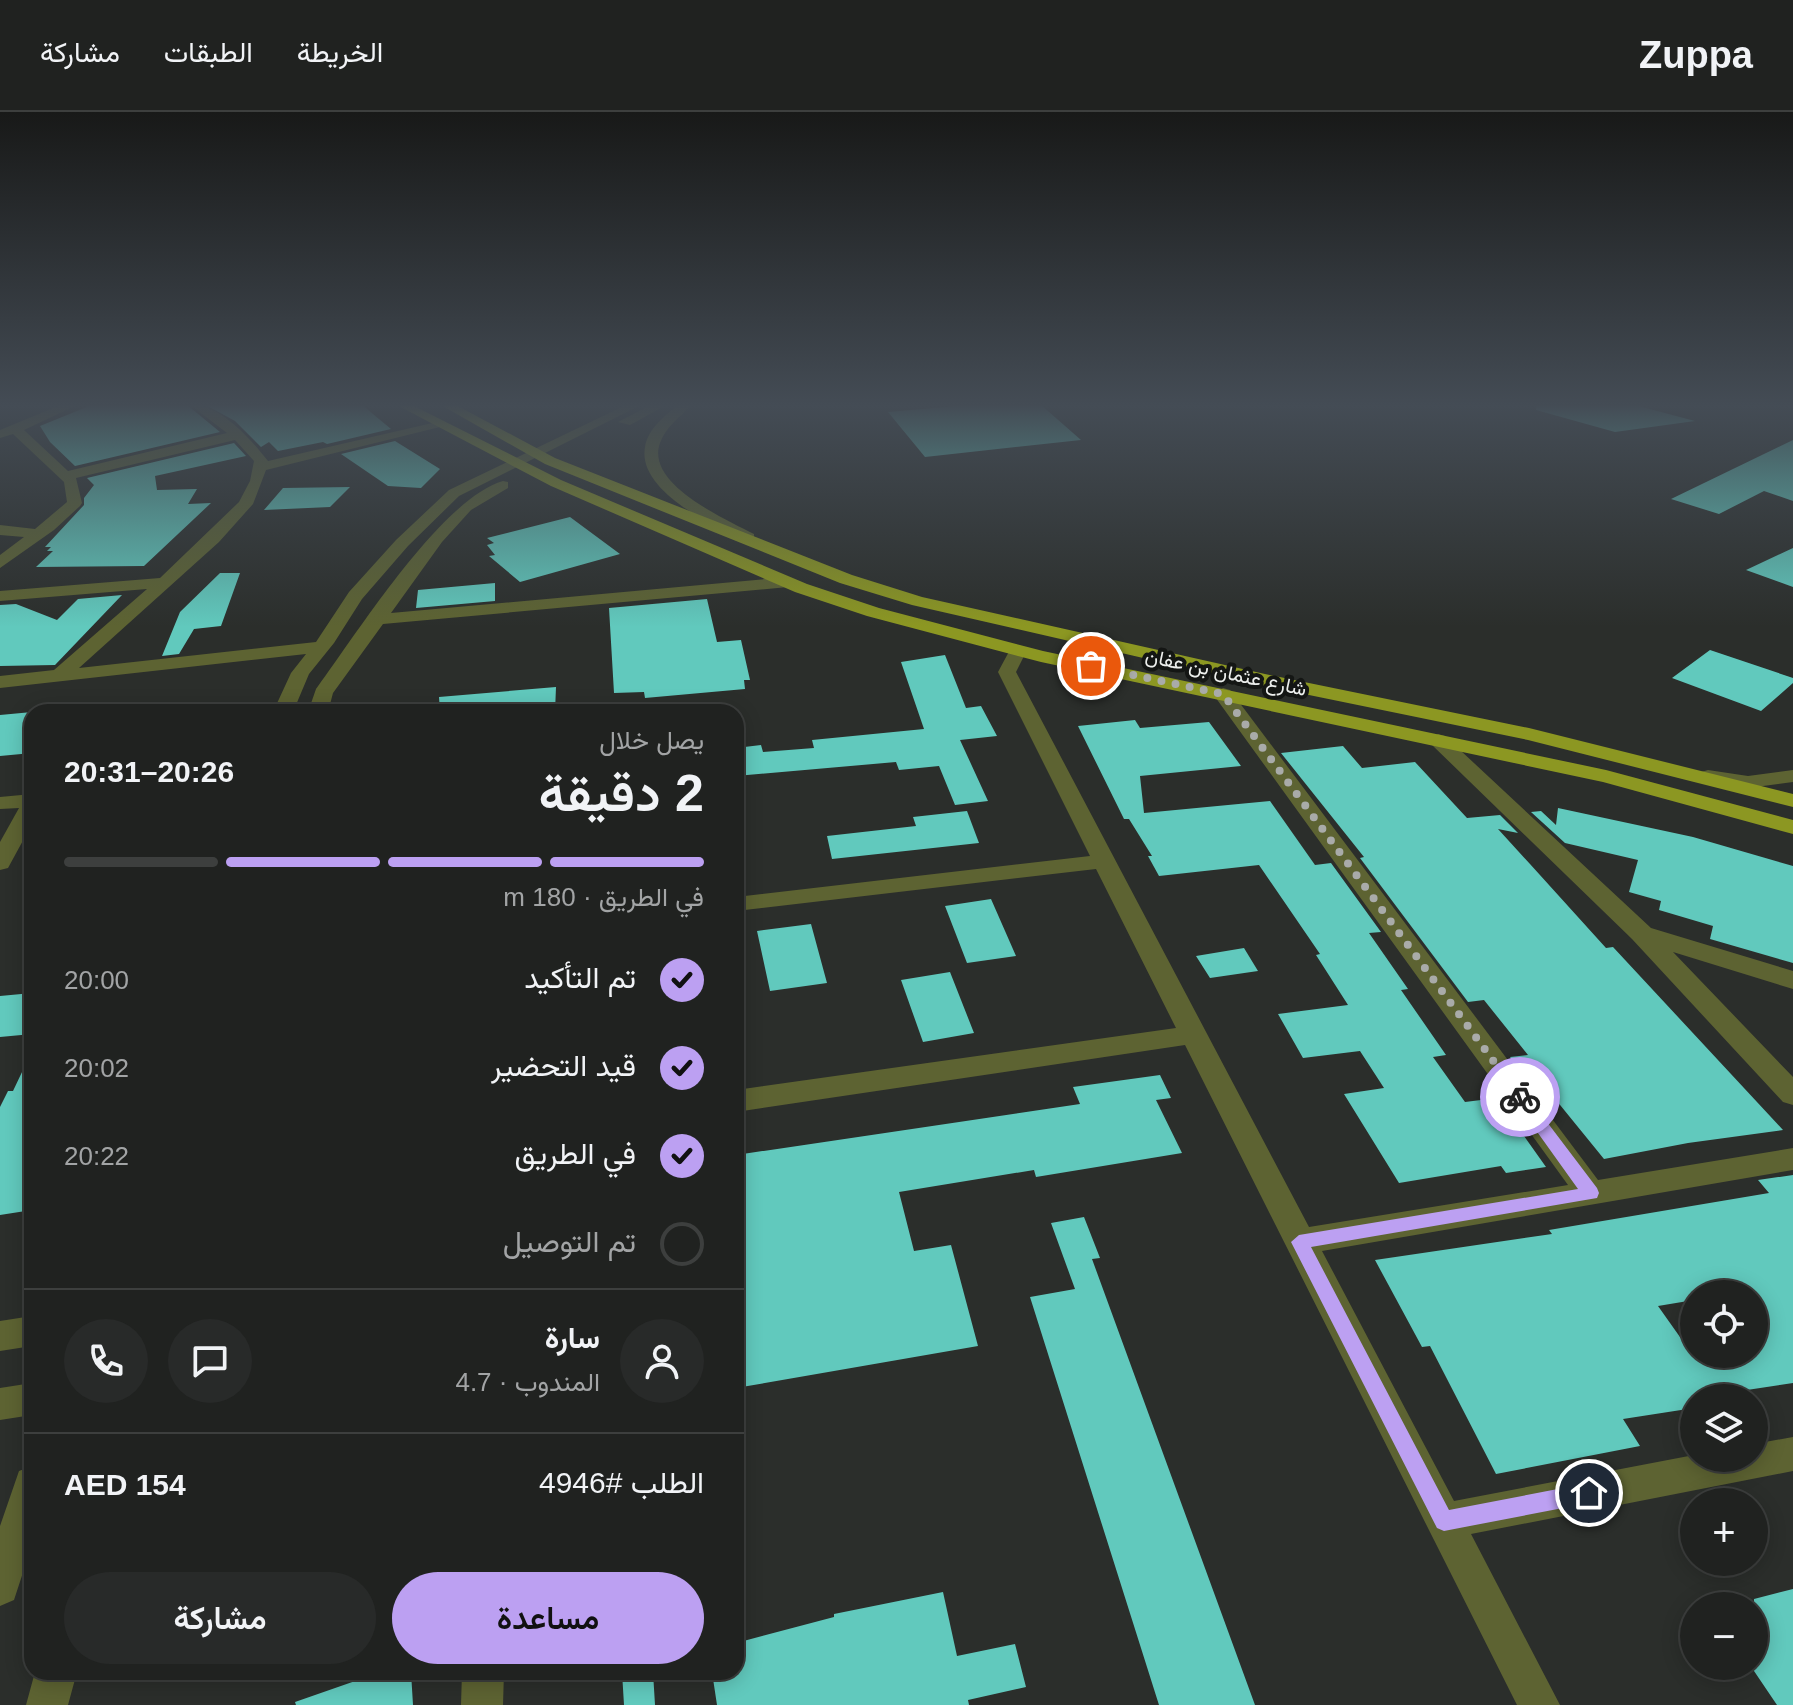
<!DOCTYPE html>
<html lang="ar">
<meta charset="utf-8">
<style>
:root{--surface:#202220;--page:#282a29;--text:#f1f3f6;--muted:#a2a4a5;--line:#3d3f3e;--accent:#bca0f2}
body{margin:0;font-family:Arial,Vazirmatn,sans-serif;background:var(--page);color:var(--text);direction:rtl;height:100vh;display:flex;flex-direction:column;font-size:30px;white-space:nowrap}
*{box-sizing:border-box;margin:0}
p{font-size:26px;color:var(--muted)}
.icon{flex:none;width:44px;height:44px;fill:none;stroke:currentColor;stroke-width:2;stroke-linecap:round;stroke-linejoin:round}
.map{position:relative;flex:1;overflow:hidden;direction:ltr}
.details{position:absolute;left:24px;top:592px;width:720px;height:976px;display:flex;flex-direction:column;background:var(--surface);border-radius:24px;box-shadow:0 4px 20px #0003,0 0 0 2px var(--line);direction:rtl}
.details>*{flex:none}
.fabs{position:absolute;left:1680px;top:1168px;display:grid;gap:16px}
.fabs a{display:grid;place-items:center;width:88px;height:88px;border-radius:50%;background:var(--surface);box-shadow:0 4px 20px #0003,0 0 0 2px var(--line);font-size:40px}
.pin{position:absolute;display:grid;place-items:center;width:68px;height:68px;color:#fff;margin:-34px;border:4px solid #fff;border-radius:50%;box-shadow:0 2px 8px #0007}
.courier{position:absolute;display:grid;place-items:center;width:80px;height:80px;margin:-40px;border:6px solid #bca0f2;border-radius:50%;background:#fff;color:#222;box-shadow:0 2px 10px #0007}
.head em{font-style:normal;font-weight:600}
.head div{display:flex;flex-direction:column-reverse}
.head{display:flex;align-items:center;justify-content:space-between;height:136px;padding:0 40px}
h1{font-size:52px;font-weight:600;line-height:60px}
.bar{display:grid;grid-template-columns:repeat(4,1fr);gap:12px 8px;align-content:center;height:96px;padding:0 40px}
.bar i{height:10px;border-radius:6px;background:var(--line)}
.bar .on{background:var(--accent)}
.bar p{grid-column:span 4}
.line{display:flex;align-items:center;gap:20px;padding:0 40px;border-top:2px solid var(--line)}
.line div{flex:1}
.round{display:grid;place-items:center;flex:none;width:84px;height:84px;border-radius:42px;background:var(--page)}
ol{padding:0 40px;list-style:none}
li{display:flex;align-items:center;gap:24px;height:88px}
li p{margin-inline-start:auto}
li .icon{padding:8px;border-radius:50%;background:var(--accent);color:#111;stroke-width:4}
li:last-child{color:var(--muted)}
li i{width:44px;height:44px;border:4px solid var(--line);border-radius:50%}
.action{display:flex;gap:16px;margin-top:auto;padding:16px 40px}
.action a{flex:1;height:92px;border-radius:48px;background:var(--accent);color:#111;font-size:32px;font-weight:600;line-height:92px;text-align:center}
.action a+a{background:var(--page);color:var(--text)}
header{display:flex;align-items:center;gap:48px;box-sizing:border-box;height:112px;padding:0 40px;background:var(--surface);border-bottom:2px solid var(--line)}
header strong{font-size:38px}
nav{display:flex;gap:44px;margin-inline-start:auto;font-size:28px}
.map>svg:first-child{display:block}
</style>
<header>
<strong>Zuppa</strong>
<nav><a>الخريطة</a><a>الطبقات</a><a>مشاركة</a></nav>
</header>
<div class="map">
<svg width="1793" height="1593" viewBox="0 0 1793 1593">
<rect width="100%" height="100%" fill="#2b2e2b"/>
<!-- building -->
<path fill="#61c9bd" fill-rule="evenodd" d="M94,292H186L220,320L75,354L50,330L40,314Z
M204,292H361L391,317L327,332L323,330L278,339L269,330L261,335L235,309Z
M980,292H1040L1081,328L925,345L888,300Z
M1537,292H1631L1695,309L1615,320L1536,298Z
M1793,328V389L1764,379L1719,402L1671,387Z
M395,329L440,357L421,376L388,374L341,342Z
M234,331L246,344L155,364L157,378L197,377L188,392L211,391L144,454L36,455L53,439H47L51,435H45L84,393V386L94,373L87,366Z
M350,375L330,395L264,398L283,376Z
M570,405L620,442L520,470L489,444L495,443L487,433L494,431L487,426Z
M1793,436V475L1746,458Z
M220,461H240L221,514L194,517L179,542L162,544L180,500Z
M495,471V489L416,496L418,478Z
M122,483L55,553L0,554V493L16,492L57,508L78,487Z
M707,487L717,530L741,528L750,568H744L745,577L645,586L644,580L614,581L609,496Z
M1710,538L1793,566V571L1761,599L1672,566Z
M945,543L966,596L981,594L997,624L960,628L988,689L955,693L939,654L899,658L896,650L736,664V636L761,633L763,640L814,636L812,628L924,617L901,550Z
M556,575L555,600H440L439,585Z
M32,600V641L0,644V603Z
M1135,608L1140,616L1209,610L1241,654L1140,664L1144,701L1270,689L1315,753L1331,751L1381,820L1369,821L1408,877L1401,878L1446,943L1433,945L1465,990L1497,986L1546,1055L1506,1061L1501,1054L1399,1071L1344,982L1384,976L1360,939L1303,946L1278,902L1348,893L1316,843L1320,842L1259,753L1159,764L1148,744H1152L1129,707H1124L1078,614Z
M1343,634L1362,656L1415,650L1467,706L1500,703L1518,721L1498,717L1530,752L1606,836L1613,835L1783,1018L1688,1031L1604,1047L1556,988L1543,990L1510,945L1528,943L1484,888L1468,890L1360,746L1364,745L1281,641Z
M1558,696L1693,725L1793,754V851L1710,827L1713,814L1659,798L1661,789L1629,780L1638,748L1565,731L1531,700L1541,699L1556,713Z
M967,699L979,731L832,747L827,724L916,714L913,705Z
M991,787L1016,844L967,851L945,794Z
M811,812L827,871L770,879L757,819Z
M1244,836L1258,859L1210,866L1196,844Z
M950,860L974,921L923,930L901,868Z
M32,881V922L0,925V884Z
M32,939V1098L0,1103V995L8,979H13Z
M1160,963L1171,986L1156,988L1182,1041L1036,1065L1034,1058L899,1080L914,1139L951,1133L978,1234L736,1276V1043L1080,992L1073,975Z
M1793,1063V1271L1694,1286V1296L1623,1307L1640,1334L1496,1362L1430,1234L1422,1235L1375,1148L1552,1122L1549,1118L1769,1081L1758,1068ZM1754,1178V1242H1692L1658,1194L1694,1188V1182H1728Z
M1084,1105L1100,1146L1092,1147L1255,1593H1159L1030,1185L1075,1177L1051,1111Z
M1793,1477V1593H1777L1754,1559V1487Z
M943,1480L957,1544L1015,1532L1026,1575L968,1588L969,1593H717L712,1560H736V1531L834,1505V1502Z
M381,1560H411L413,1593H296L295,1590Z
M622,1560H653L655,1593H624Z"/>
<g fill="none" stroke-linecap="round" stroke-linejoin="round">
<!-- minor -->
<path fill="#5d6332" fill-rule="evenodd" d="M63,292H79L24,318L68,359L227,321L189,292C220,292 250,326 268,349L441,309L448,313L266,358L253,392L219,430L79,556L316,530L349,480L396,428L449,378L628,292H643L459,384L408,434L362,487L334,531L309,562L293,600H273L291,561L306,542L0,576V564L54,558L147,477L0,489V479L160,466L239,390L250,369L254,349L235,328L76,366L82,391L80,394L54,418L0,456V443L24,425L0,423V413L35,417L67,390L64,370L13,322L0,326V318Z
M653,292H668L630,313L618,310Z
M679,292H692C681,305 666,314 660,331C645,372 725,407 754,422V428H742C712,413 637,378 645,335C648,316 666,303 679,292Z
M503,369L508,370V376L471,398L442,430L391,501L788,465L796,470L788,475L383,512L333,581L328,600H308L316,577C356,523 441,387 503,369Z
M1018,533L1027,538L1016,560L1309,1115L1568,1073L1213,582L1223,576L1230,578L1598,1068L1793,1036V1058L1322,1139L1454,1389L1694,1343V1346H1754V1332L1793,1325V1359L1471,1422L1560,1593H1517L1185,933L736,1000V978L1176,916L1096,757L736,799V785L1090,744L998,560L1012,534Z
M1438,622L1445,624L1651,816L1793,859V877L1673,840L1793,965V993L1783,990L1632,827L1431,632L1428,628Z
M1708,658L1748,664L1793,658V670L1748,676L1701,668L1697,664L1701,660Z
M32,682V712L8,756L0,758V730L19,696L0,697V685Z
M32,1204V1234L0,1239V1209Z
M32,1271V1303L0,1308V1276Z
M32,1354V1433L14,1488L0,1494V1414L19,1359Z
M35,1560H77L68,1593H26Z
M462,1560H504L503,1593H461Z"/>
<!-- major -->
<path fill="#8c9722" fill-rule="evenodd" d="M395,292H410L561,368L807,472L879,496L1043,539L1606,658L1793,708V722L1603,670L1041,550L867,504L795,480L551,374Z
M439,292H454L555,346L852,463L922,485L1265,562L1529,616L1793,682V695L1528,628L1265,574L912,493L840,471L545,352Z"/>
</g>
<!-- sky -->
<linearGradient id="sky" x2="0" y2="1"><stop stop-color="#181918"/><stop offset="0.57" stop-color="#444c55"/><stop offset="1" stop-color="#444c55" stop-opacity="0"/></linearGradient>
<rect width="1793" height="515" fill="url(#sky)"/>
<!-- route -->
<path fill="#bca0f2" d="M1520,979L1525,981L1597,1076L1599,1081L1597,1086L1311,1135L1449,1398L1589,1371L1596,1374L1599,1381L1596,1388L1589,1391L1444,1419L1437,1416L1291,1130L1299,1123L1578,1077L1515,989V981Z"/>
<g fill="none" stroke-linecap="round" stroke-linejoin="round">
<!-- done -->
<path stroke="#a9aba9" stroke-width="8" stroke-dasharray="0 14.4" d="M1091,554L1223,582L1520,985"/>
</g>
<g text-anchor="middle" stroke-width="8" stroke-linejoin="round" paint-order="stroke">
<!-- far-street labels -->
<g font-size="20" fill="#edefed" stroke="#141614">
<text transform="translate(1226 560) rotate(12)" y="7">شارع عثمان بن عفان</text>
</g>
</g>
</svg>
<div class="fabs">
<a><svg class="icon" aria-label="locate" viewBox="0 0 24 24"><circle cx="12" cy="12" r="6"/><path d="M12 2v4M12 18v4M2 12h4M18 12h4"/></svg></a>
<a><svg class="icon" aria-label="layers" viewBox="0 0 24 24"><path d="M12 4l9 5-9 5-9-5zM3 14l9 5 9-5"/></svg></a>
<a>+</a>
<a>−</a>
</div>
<div class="pin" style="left:1091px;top:554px;background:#ea580c"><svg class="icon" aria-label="bag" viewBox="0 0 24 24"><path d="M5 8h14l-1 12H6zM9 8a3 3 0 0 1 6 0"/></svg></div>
<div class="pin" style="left:1589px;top:1381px;background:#1f2937"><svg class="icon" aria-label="home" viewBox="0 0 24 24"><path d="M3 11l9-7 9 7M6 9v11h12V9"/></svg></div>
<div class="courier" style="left:1520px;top:985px"><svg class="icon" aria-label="bike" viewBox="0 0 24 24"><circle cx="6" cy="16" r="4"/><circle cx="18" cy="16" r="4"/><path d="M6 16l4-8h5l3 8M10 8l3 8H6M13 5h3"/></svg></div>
<section class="details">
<div class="head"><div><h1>2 دقيقة</h1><p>يصل خلال</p></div><em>20:26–20:31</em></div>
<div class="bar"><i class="on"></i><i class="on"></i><i class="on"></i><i></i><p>في الطريق · 180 m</p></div>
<ol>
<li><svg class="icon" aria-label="check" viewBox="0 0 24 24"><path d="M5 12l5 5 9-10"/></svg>تم التأكيد<p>20:00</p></li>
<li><svg class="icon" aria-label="check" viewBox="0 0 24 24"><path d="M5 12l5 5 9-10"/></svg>قيد التحضير<p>20:02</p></li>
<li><svg class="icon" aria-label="check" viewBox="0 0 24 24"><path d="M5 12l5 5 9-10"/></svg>في الطريق<p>20:22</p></li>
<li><i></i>تم التوصيل</li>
</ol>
<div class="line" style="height:144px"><a class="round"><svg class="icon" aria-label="person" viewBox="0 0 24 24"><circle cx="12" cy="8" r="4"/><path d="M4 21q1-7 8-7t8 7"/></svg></a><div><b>سارة</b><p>المندوب · 4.7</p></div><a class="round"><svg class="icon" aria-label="chat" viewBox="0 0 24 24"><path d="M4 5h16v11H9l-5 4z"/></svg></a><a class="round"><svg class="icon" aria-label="phone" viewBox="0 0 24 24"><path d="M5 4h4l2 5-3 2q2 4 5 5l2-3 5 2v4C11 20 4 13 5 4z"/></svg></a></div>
<div class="line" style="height:104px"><div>الطلب #4946</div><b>AED 154</b></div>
<div class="action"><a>مساعدة</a><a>مشاركة</a></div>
</section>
</div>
